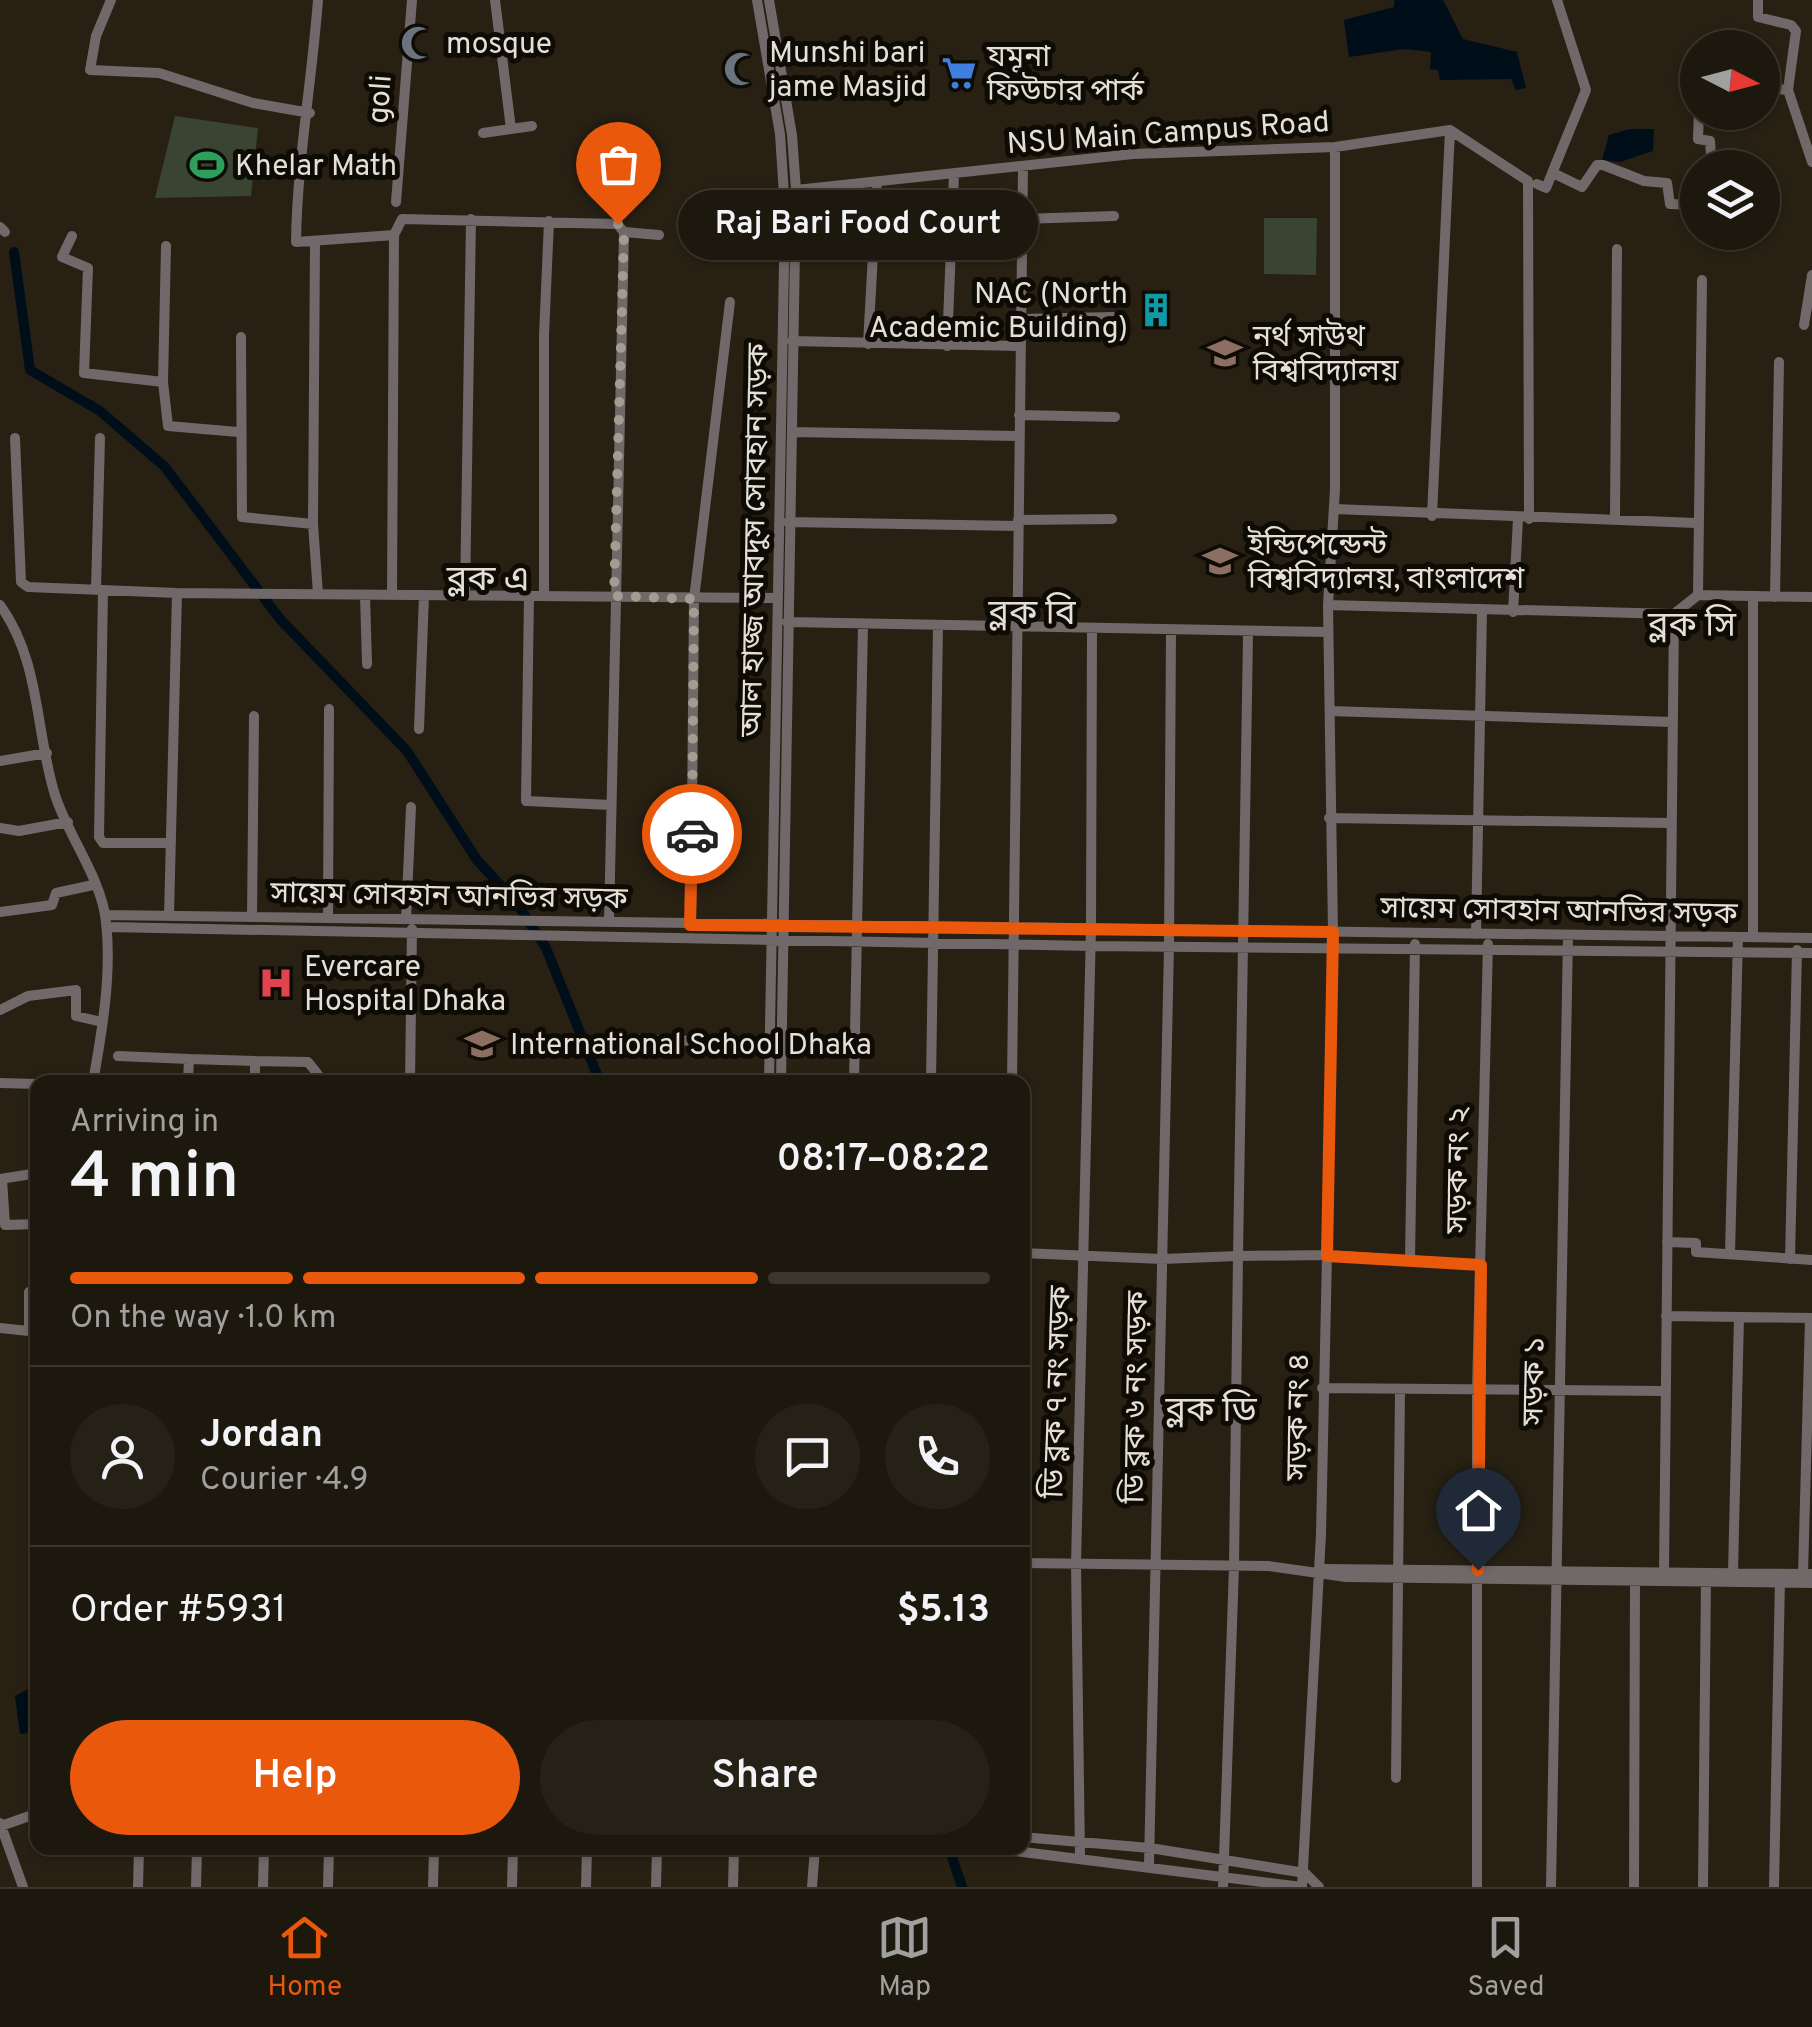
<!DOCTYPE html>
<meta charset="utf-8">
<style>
:root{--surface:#1d180e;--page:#252117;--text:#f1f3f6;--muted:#a0a09e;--line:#3b372e;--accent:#ea580c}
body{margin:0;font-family:Overpass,"Noto Sans Bengali",sans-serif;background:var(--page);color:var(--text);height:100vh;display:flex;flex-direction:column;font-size:38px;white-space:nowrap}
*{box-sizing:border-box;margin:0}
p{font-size:32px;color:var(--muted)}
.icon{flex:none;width:55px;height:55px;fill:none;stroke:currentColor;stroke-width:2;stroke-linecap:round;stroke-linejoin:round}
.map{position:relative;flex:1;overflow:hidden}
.panel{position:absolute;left:30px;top:1075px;width:1000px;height:780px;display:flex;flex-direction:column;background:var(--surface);border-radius:20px;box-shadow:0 2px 8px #0004,0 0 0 2px var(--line)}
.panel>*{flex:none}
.needle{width:65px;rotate:96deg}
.tools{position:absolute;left:1680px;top:30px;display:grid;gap:20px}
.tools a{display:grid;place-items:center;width:100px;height:100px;border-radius:50%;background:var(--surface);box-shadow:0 2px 8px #0004,0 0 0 2px var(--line);font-size:50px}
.pin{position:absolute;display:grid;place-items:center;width:85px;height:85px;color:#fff;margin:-102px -42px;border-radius:50% 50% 50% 0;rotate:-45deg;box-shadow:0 0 10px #0007}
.pin .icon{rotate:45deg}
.courier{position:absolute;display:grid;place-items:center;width:100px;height:100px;margin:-50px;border:8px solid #ea580c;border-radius:50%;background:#fff;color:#222;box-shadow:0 2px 12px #0007}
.bubble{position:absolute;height:70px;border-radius:35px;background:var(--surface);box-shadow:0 2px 8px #0004,0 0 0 2px var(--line);font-size:32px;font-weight:600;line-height:70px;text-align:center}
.overview em{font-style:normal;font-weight:600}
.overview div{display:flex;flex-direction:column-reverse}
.overview{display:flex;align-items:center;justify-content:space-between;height:170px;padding:0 40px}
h1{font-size:65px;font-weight:600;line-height:75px}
.bar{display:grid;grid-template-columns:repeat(4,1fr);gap:15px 10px;align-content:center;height:120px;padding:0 40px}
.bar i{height:12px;border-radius:8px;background:var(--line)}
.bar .active{background:var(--accent)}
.bar p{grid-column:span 4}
.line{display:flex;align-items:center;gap:25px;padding:0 40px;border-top:2px solid var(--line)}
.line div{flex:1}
.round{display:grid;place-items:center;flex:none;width:105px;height:105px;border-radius:52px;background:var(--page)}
.button{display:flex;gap:20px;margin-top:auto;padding:20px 40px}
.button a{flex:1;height:115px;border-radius:60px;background:var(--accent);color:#fff;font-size:40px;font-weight:600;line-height:115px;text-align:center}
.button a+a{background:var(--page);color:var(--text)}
.dock{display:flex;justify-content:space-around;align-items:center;height:140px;border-top:2px solid var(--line);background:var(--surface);font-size:28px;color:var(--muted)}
.dock a{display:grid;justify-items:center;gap:5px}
.dock .active{color:var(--accent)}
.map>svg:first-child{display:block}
</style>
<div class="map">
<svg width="1812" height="1887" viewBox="0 0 1812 1887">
<rect width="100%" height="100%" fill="#272013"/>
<!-- green -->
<path fill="#394432" d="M175,116L258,128L251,196L155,198Z
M1264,218H1317L1316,275L1264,274Z"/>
<!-- water -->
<path fill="#000e19" d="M1394,0H1443L1463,39L1517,52L1526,88L1516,90L1511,79L1440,80L1438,70L1430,69L1431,52L1404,49L1349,57L1344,20L1394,7Z
M1630,129H1654L1653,151L1620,162L1602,160L1609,135Z
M37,1684V1732L20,1734L15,1696Z"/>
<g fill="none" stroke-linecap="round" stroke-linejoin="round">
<!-- canal -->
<path stroke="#000e19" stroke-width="10" d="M14,252L30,370L100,411L165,467L280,619L407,751L477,860L516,902L546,948L600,1082
M949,1848L962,1887"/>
<!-- minor -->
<path stroke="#716869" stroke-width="10" d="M111,0L96,36L90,70L159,73L253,103L310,113
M318,0C312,79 297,164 296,242L394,235
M495,0L511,129
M757,0L780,134L785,210L769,1082
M769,0L792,135L796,190L781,1082
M1758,0V17L1791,25L1796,31L1788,90L1812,162
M1762,88L1788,90
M1699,112L1698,139L1710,141L1712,168
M483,133L532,126L511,129
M1555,174L1582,187L1597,165H1603L1644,181L1667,183L1670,204L1698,205
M1537,184L1546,188L1586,90L1557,0
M796,190L1133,154L1335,147L1450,130L1528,181L1529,519
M396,202L412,0
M1022,219L1114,216
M0,227L5,232
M72,236L62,257L88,268L84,373L163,382
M315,243L313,524L318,594
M166,246L163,382L168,426L238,432
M1020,319L1113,317
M1804,325L1812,275
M241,337L242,517L313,524
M792,341L1020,346
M868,344L877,182
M947,346L954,174
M1019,415L1115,417
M792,432L1018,436
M15,438L21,582L28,587L177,593L777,598
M1334,509L1696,523
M1432,516L1450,130
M1615,517L1617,249
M1018,520L1112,519
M788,522L1018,526
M96,589L100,438
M103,590L99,837L103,843H171
M365,595L367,664
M392,595L394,235L402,219L617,224L624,232L659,235
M465,595L471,219
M1698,595L1702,280
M529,596L526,801L611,805
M544,596V335L549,221
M1775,597L1779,362
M0,605C41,662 35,731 55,795C68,836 102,879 106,922C112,973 102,1032 93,1082
M1328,605L1674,614
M1513,612L1518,519
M1674,614L1698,595L1812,597
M787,622L1328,632
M1330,711L1673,722
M419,729L424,595
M0,761L47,753
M1329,818L1671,823
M0,828L19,831L68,822
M0,912L52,905L56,893L93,885
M105,915L1812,938
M169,916L177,593
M252,917L254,716
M328,918L329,709
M406,919L411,807
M609,922L624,232
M691,925L694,599L730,302
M107,927L1091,946L1812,953
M1476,934L1482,611
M1753,937V597
M0,1010L28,996L76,990V1016L102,1022
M624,1039L770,1043
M118,1056L189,1059
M255,1061L308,1062L324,1082
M188,1082L189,1059L255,1061V1082
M410,1082L412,929
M854,1082L863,624
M931,1082L938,626
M1012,1082L1023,167
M0,1083L38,1084
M0,1179L38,1173
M2,1179L5,1225L38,1224
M1667,1242L1696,1243V1252L1812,1260
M1022,1253L1162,1259L1238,1256L1248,634
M1730,1254L1738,937
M1790,1259L1797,950
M1410,1260L1415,944
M1666,1316L1812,1318
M0,1328L38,1332
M29,1331V1292
M1322,1388L1664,1391
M1022,1563L1268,1566L1346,1577L1812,1583
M1325,1569L1812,1574
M1664,1572L1674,614
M1733,1573L1739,1317
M1803,1574L1810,1318
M1396,1778L1400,1389
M0,1823L23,1887
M1,1826L38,1813
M1022,1837L1150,1848L1305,1873L1319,1887
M991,1848L1302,1887
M1080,1857L1076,1564L1091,928L1092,630
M1149,1865L1169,947L1171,631
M138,1887L139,1848
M196,1887L197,1848
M263,1887L264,1848
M328,1887L329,1848
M433,1887L434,1848
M512,1887L513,1848
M586,1887L587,1848
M656,1887L657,1848
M733,1887L734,1848
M812,1887L815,1848
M1223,1887L1234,1566L1238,1256L1327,1255L1481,1265
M1302,1887L1321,1534L1327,1255L1333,932L1328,605L1335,489V147
M1477,1887V1390L1488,944
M1551,1887L1568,935
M1634,1887L1635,1578
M1703,1887L1706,1578
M1774,1887L1780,1578"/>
</g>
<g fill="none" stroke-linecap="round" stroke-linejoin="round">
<!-- done -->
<path stroke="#a29d92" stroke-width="10" stroke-dasharray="0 18" d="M618,224L624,232L614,596L694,599L692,834"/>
<!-- route -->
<path stroke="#ea580c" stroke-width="12" d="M692,834L690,925L1333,932L1327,1256L1481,1265L1478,1570"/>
</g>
<!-- icons -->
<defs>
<g id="mosque-bare" transform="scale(2.7)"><path d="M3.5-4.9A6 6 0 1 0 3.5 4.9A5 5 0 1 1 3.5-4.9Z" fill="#6b7280" stroke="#0e0b05" stroke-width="2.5" paint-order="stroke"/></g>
<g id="supermarket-bare" transform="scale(2.7)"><path d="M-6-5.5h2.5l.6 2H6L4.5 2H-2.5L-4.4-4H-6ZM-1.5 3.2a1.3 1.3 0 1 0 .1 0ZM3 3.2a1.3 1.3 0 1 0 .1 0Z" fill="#3f7fe0" stroke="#0e0b05" stroke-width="2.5" paint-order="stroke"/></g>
<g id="stadium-bare" transform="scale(2.7)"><path d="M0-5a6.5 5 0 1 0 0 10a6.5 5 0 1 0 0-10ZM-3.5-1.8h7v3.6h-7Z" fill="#2e9e5b" stroke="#0e0b05" stroke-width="2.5" paint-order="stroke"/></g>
<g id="building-bare" transform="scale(2.7)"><path d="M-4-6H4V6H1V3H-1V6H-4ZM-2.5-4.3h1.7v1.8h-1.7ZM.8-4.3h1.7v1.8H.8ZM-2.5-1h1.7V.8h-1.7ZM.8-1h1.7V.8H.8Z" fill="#0f9aa8" stroke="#0e0b05" stroke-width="2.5" paint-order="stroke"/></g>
<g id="university-bare" transform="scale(2.7)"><path d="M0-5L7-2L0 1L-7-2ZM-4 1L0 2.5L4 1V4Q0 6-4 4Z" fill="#8d6e63" stroke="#0e0b05" stroke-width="2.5" paint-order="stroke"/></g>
<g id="hospital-bare" transform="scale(2.7)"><path d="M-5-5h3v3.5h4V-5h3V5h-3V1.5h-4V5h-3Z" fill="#e0444e" stroke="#0e0b05" stroke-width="2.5" paint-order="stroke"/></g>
<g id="school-bare" transform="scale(2.7)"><path d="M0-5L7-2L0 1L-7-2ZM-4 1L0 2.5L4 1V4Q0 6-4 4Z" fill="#8d6e63" stroke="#0e0b05" stroke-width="2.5" paint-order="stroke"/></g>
</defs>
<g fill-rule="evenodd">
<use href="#mosque-bare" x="418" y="43"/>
<use href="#mosque-bare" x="741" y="69"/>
<use href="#supermarket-bare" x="959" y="73"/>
<use href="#stadium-bare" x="207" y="165"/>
<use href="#building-bare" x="1156" y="310"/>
<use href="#university-bare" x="1225" y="353"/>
<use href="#university-bare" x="1220" y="561"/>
<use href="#hospital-bare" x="276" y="983"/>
<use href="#school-bare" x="482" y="1044"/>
</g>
<g text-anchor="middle" stroke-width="10" stroke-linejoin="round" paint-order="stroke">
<!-- poi labels -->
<g font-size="30" fill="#e4e0d7" stroke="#0e0b05" text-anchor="start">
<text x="446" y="53">mosque</text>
<text x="769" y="62">Munshi bari<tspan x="769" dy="34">jame Masjid</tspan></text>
<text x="987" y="66">যমুনা<tspan x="987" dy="34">ফিউচার পার্ক</tspan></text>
<text x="235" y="175">Khelar Math</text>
<text x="1128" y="303" text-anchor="end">NAC (North<tspan x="1128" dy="34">Academic Building)</tspan></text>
<text x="1253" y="346">নর্থ সাউথ<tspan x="1253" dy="34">বিশ্ববিদ্যালয়</tspan></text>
<text x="1248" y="554">ইন্ডিপেন্ডেন্ট<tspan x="1248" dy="34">বিশ্ববিদ্যালয়, বাংলাদেশ</tspan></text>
<text x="304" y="976">Evercare<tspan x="304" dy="34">Hospital Dhaka</tspan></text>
<text x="510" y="1054">International School Dhaka</text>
</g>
<!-- street labels -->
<g font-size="30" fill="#e4e0d7" stroke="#0e0b05">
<text transform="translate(379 99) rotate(-86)" y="10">goli</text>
<text transform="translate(1168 132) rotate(-4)" y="10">NSU Main Campus Road</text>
<text transform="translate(754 540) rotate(-89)" y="10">আল হাজ্জ আবদুস সোবহান সড়ক</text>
<text transform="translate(449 895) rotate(1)" y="10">সায়েম সোবহান আনভির সড়ক</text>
<text transform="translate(1559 910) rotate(1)" y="10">সায়েম সোবহান আনভির সড়ক</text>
<text transform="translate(1457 1170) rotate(-89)" y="10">সড়ক নং ২</text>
<text transform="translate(1533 1381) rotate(-89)" y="10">সড়ক ১</text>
<text transform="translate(1056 1392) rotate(-88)" y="10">ডি ব্লক ৭ নং সড়ক</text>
<text transform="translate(1135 1397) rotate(-89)" y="10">ডি ব্লক ৬ নং সড়ক</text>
<text transform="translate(1297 1417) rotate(-89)" y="10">সড়ক নং ৪</text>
</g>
<!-- quarter labels -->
<g font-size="35" fill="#e4e0d7" stroke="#0e0b05">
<text x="488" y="590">ব্লক এ</text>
<text x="1032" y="624">ব্লক বি</text>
<text x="1692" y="636">ব্লক সি</text>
<text x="1211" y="1421">ব্লক ডি</text>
</g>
</g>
</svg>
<div class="tools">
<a><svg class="needle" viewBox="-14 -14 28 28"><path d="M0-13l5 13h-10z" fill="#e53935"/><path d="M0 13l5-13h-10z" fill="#a0a09e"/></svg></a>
<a><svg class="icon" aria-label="layers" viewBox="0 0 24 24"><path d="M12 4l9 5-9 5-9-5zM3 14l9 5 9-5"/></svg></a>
</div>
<div class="pin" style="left:618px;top:224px;background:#ea580c"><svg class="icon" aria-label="bag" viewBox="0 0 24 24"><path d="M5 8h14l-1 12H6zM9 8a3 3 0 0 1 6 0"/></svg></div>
<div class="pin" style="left:1478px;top:1570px;background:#1f2937"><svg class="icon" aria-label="home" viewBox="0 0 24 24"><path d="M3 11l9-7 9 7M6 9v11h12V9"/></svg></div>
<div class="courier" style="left:692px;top:834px"><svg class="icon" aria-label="car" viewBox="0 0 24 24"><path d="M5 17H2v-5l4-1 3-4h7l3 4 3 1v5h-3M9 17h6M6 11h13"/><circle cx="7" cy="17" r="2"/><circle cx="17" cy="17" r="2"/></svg></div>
<div class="bubble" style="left:678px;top:190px;width:360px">Raj Bari Food Court</div>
<section class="panel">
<div class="overview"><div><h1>4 min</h1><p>Arriving in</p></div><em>08:17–08:22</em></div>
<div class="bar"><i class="active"></i><i class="active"></i><i class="active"></i><i></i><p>On the way · 1.0 km</p></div>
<div class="line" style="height:180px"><a class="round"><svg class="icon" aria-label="person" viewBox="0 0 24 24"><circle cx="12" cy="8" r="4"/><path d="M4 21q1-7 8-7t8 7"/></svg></a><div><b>Jordan</b><p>Courier · 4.9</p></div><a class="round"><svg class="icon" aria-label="chat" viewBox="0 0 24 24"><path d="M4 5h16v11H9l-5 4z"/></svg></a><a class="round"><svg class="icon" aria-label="phone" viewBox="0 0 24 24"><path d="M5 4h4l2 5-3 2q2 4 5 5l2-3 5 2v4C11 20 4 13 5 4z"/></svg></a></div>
<div class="line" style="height:130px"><div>Order #5931</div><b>$5.13</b></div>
<div class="button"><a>Help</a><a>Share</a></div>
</section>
</div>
<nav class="dock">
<a class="active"><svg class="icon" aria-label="home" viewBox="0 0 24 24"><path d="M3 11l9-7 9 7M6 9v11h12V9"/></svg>Home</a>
<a><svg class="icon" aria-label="map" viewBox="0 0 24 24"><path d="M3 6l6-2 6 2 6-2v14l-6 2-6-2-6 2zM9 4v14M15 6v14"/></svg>Map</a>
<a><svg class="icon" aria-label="saved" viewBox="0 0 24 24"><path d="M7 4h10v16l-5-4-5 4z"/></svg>Saved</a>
</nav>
